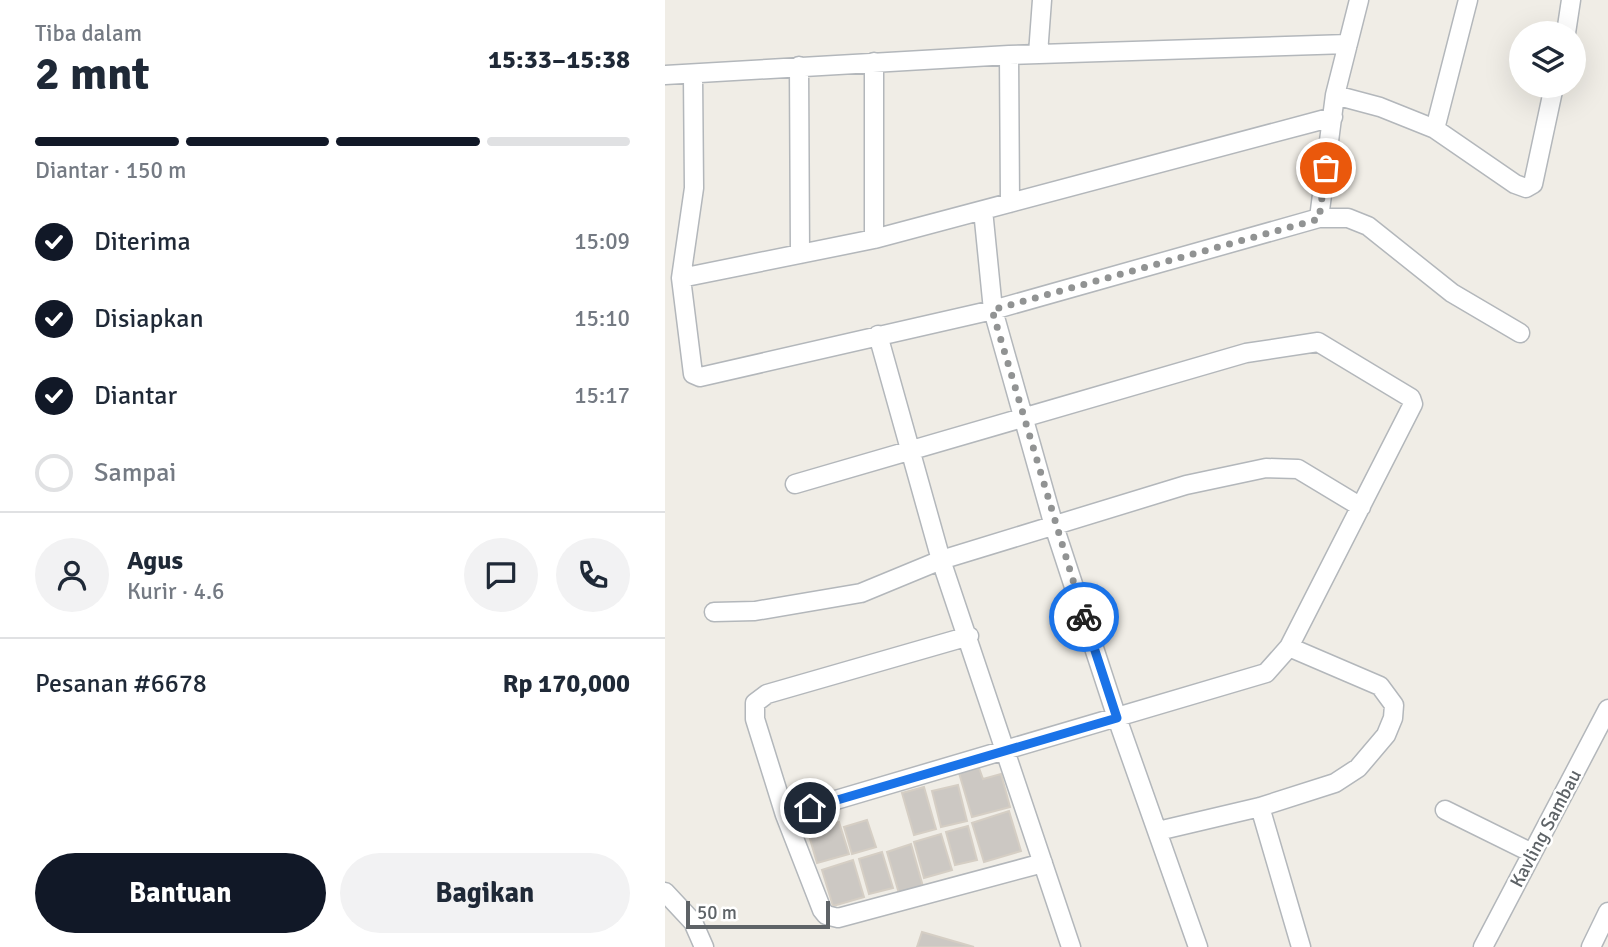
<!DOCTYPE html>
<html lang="id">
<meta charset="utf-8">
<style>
:root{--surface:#fff;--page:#f2f2f3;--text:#1f2937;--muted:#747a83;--line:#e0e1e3;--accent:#111827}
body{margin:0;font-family:Signika,sans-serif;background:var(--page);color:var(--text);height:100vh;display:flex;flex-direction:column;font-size:26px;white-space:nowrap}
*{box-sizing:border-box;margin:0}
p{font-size:23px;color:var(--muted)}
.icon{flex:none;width:38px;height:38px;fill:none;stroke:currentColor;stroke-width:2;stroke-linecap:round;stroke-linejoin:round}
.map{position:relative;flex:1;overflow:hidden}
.drawer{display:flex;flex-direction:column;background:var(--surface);width:665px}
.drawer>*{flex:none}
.buttons{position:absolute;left:844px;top:21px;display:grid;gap:14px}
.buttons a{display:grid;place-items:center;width:77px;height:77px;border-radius:50%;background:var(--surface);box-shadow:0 7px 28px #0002;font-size:35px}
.scale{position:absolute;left:21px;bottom:18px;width:144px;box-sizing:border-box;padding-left:7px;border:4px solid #5e6367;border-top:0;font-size:19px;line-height:24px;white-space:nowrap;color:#5e6367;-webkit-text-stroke:5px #fff;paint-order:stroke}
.pin{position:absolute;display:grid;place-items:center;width:60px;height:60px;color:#fff;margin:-30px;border:4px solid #fff;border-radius:50%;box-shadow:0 2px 7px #0007}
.courier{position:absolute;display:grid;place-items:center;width:70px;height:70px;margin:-35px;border:5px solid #1a73e8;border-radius:50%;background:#fff;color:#222;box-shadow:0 2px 9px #0007}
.headline em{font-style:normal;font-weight:700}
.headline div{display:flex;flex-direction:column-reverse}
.headline{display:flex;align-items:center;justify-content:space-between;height:119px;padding:0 35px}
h1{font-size:46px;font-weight:700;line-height:52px}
.bar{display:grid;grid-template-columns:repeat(4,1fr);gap:10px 7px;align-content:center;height:84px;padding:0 35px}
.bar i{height:9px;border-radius:5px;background:var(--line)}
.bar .on{background:var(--accent)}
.bar p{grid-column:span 4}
.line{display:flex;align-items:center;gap:18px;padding:0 35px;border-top:2px solid var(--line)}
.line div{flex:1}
.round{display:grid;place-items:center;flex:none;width:74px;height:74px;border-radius:37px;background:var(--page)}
ol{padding:0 35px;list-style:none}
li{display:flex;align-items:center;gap:21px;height:77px}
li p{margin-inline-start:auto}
li .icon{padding:7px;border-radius:50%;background:var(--accent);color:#fff;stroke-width:4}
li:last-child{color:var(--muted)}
li i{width:38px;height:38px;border:4px solid var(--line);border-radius:50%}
.cta{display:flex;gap:14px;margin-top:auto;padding:14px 35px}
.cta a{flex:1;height:80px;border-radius:42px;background:var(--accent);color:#fff;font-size:28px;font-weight:700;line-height:80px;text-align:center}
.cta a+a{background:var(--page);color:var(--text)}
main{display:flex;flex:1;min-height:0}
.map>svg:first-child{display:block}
</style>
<main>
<section class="drawer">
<div class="headline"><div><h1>2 mnt</h1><p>Tiba dalam</p></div><em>15:33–15:38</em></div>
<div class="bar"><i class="on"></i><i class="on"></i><i class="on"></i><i></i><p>Diantar · 150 m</p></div>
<ol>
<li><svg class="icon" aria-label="check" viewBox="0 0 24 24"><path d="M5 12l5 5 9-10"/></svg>Diterima<p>15:09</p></li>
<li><svg class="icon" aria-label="check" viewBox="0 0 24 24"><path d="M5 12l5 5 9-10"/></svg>Disiapkan<p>15:10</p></li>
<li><svg class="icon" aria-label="check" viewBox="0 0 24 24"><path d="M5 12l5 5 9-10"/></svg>Diantar<p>15:17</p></li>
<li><i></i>Sampai</li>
</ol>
<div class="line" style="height:126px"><a class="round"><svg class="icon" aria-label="person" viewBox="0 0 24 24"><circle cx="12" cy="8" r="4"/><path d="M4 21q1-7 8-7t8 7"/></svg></a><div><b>Agus</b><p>Kurir · 4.6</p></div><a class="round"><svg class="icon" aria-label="chat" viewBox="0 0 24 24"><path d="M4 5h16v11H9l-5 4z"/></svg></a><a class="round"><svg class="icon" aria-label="phone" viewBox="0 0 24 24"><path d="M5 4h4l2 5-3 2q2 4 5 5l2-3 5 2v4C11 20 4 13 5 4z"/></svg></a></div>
<div class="line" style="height:91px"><div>Pesanan #6678</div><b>Rp 170,000</b></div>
<div class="cta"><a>Bantuan</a><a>Bagikan</a></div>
</section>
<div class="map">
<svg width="943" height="947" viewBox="0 0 943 947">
<rect width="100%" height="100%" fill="#f0ede6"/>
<!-- building -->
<path fill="#ccc8c3" stroke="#d5cec4" stroke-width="2" d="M314,768L318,779L336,774L345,807L307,817L294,773Z
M293,785L302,821L276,827L267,791Z
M259,787L271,829L249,835L237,793Z
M344,811L356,851L319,862L307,823Z
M202,820L211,847L187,854L179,827Z
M174,822L184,854L152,863L143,832Z
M303,826L312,860L290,865L281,832Z
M276,834L287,870L259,878L249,842Z
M246,844L259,890L235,897L222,852Z
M217,852L228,888L204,894L194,859Z
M188,860L199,897L168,906L157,870Z
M257,932L309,947H252Z"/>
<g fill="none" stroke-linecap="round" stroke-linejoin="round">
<!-- minor casing -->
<g stroke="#b3b7bb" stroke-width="21">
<path id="minor" d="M901,33L906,0
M373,54L377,0
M344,55L345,203
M134,66L135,254
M0,75L344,55L683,44
M28,76L29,188L16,278L28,374L35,377L328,310L654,218H683L703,226L787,293L855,333
M670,95L715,107L770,129L850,184L861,188L868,184L889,86
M770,129L803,0
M318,210L328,310L389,526L452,718L533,947
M654,218L670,95L694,0
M209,239V62
M16,278L209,239L668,117
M213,335L276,560L406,947
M49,612L90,611L196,593L276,560L521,485L601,468L633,469L696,507
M304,636L102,694L90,703V719L120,815L157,910L161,915L173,918L378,863
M595,807L636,947
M780,810L867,853
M120,815L601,673L624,647L748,404L746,398L653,342L581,353L130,484
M493,831L595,807L670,783L693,768L721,735L728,718L729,705L715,686L624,647
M0,892L28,922L39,947
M818,947L943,709
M926,947L943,912"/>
</g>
<!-- minor -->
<use href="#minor" stroke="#fff" stroke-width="18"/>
</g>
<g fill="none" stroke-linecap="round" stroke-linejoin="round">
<!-- done -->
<path stroke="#919393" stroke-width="7" stroke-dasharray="0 12.6" d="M419,617L327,310L654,219L661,168"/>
<!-- route -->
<path stroke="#1a73e8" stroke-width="9" d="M145,808L452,718L419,617"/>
</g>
<g text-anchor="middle" stroke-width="5" stroke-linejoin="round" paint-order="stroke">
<!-- street labels -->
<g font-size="19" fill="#5e6367" stroke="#fff">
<text transform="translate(880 828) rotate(-62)" y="7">Kavling Sambau</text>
</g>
</g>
</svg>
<div class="buttons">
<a><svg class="icon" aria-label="layers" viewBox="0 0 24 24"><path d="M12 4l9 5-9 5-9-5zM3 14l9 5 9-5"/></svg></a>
</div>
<div class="scale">50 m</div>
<div class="pin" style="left:661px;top:168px;background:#ea580c"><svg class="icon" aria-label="bag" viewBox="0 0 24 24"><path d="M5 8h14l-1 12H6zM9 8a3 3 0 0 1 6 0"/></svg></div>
<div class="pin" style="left:145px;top:808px;background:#1f2937"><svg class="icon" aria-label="home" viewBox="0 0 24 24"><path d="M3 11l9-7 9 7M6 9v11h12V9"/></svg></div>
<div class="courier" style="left:419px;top:617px"><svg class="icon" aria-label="bike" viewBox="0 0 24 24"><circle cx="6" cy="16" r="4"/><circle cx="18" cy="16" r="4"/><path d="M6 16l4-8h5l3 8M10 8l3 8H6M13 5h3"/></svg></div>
</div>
</main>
